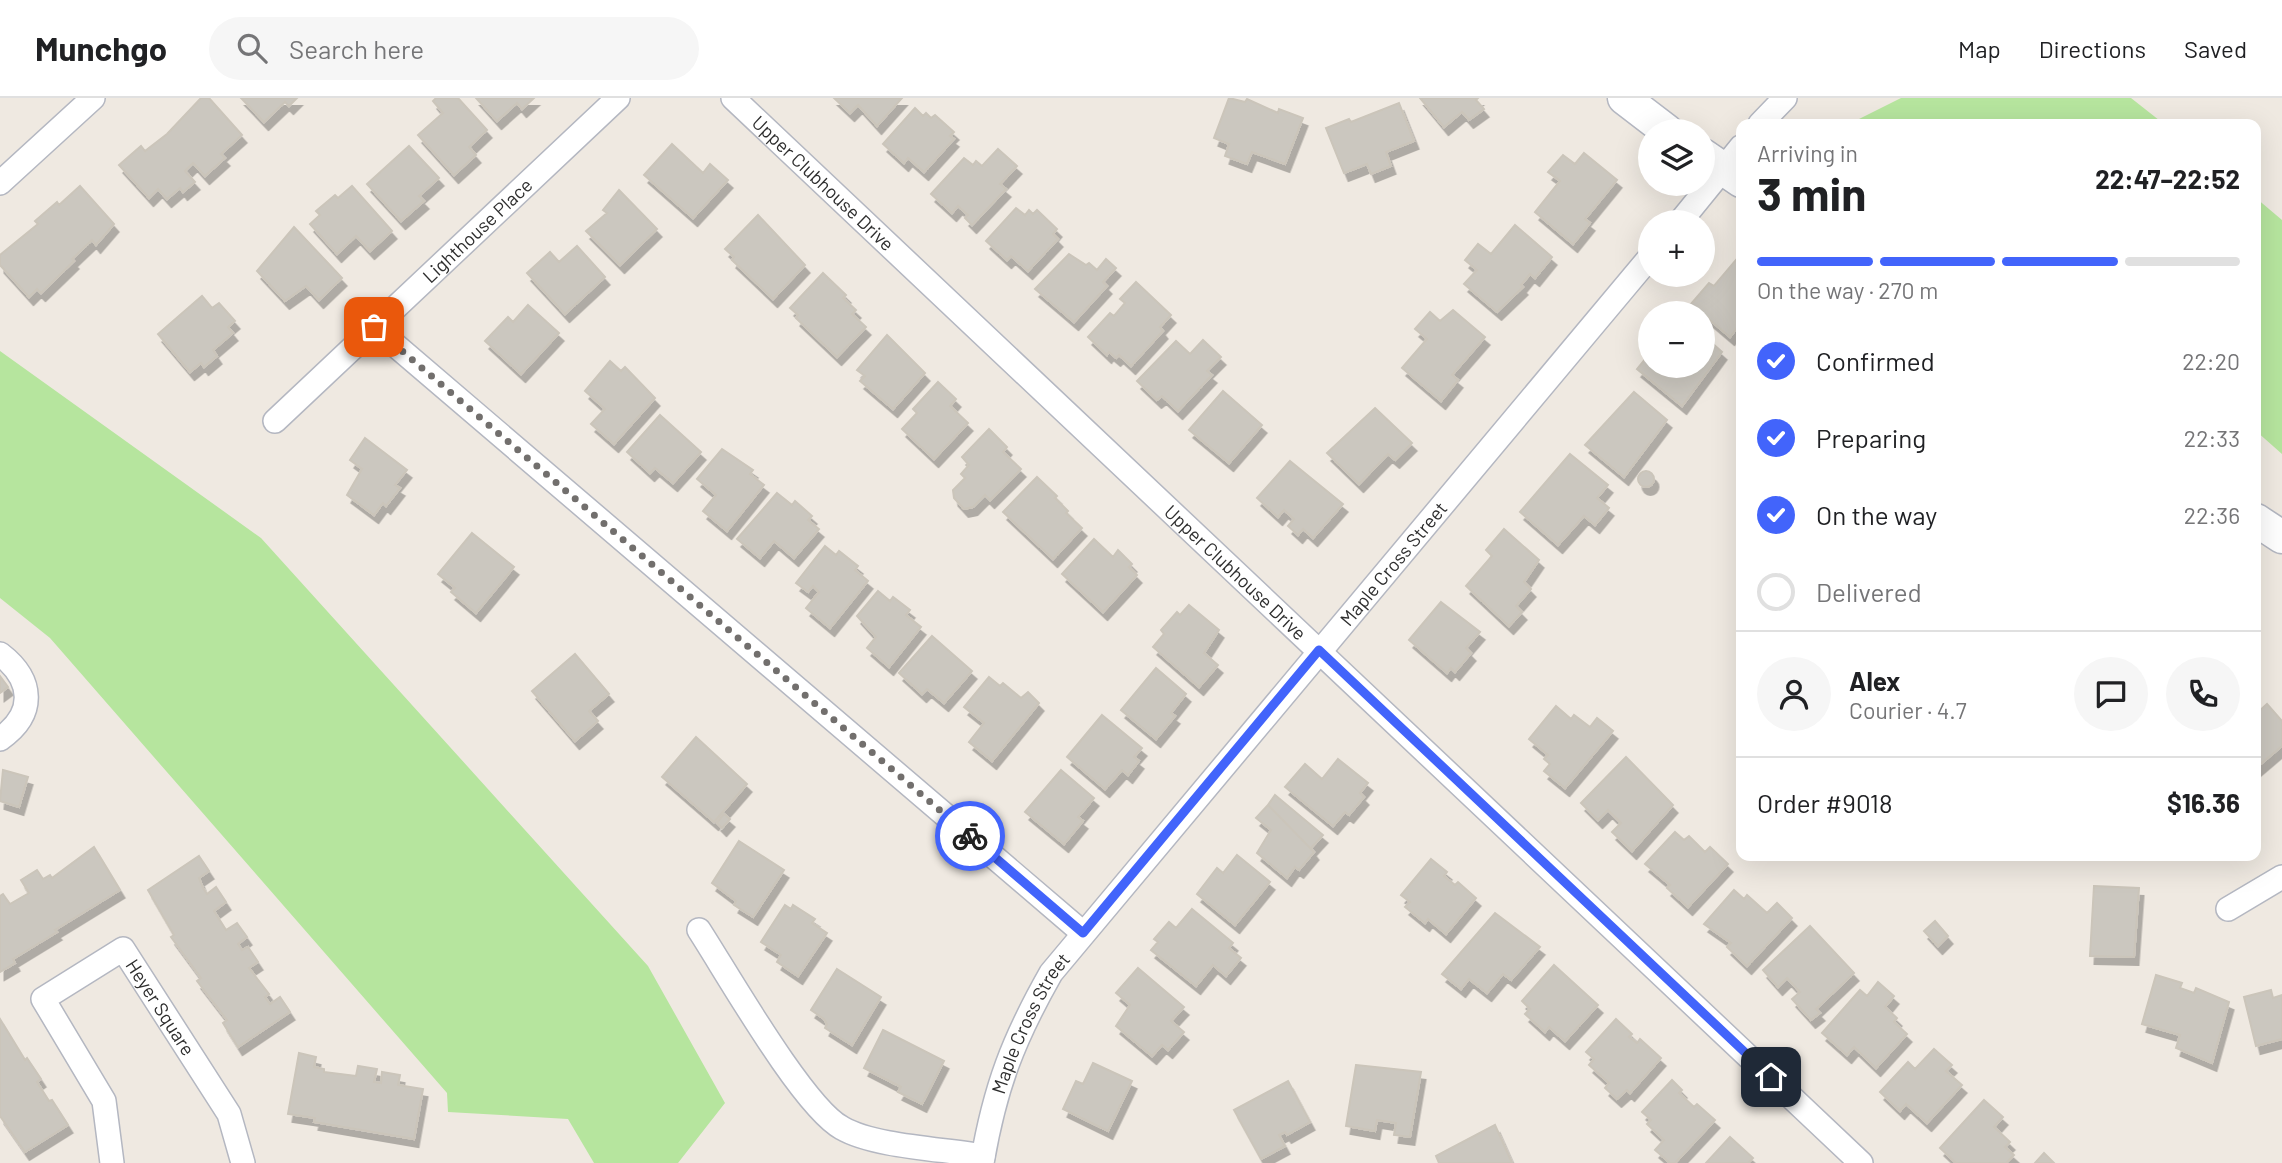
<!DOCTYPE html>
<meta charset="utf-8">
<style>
:root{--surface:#fff;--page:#f6f6f6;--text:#202124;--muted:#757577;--line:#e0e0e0;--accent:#4264fb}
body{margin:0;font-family:Barlow,sans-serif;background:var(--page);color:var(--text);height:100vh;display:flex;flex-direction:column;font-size:26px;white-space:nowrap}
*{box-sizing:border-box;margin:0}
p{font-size:23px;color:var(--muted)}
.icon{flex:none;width:38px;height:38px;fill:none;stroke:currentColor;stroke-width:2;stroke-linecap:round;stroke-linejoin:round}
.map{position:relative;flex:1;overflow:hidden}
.panel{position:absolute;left:1736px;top:21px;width:525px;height:742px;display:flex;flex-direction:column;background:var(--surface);border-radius:14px;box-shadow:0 7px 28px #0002}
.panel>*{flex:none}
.controls{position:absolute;left:1638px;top:21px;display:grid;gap:14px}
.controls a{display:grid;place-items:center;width:77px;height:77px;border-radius:50%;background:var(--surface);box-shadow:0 7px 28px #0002;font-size:35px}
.pin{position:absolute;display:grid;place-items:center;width:60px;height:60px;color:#fff;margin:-30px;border-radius:14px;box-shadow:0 4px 10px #0006}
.courier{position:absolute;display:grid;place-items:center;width:70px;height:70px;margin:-35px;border:5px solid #4264fb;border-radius:50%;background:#fff;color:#222;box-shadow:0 2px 9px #0007}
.overview em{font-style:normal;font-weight:700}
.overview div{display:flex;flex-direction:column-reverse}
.overview{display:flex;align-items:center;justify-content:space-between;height:119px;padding:0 21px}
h1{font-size:46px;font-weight:700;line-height:52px}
.bar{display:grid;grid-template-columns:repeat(4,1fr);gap:10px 7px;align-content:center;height:84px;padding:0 21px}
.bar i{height:9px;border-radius:5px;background:var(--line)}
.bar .active{background:var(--accent)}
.bar p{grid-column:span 4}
.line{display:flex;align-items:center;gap:18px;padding:0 21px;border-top:2px solid var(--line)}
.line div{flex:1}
.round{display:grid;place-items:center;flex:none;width:74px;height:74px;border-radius:37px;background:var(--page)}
ol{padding:0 21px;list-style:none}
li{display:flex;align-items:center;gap:21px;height:77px}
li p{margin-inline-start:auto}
li .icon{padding:7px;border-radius:50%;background:var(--accent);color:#fff;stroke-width:4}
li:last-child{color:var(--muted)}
li i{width:38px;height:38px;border:4px solid var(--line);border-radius:50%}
header{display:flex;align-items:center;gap:42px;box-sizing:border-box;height:98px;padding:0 35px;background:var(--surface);border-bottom:2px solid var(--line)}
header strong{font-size:33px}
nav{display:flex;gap:38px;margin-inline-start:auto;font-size:24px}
.search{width:490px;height:63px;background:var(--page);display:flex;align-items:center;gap:18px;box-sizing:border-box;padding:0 24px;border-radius:38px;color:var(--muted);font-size:26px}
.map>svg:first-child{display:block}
</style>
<header>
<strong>Munchgo</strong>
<div class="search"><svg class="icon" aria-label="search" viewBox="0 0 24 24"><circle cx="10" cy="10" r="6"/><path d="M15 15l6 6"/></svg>Search here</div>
<nav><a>Map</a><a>Directions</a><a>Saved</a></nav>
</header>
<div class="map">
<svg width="2282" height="1065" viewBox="0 0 2282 1065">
<defs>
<filter id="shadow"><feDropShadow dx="4.5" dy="8" stdDeviation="0" flood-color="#0004"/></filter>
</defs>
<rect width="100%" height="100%" fill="#efe9e1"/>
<!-- green -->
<path fill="#b6e59e" d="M1901,0H2131L2164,26H1856L1859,21Z
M2256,100L2282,122V356L2256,333Z
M0,253L261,440L648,868L725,1005L678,1065H594L568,1021L448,1014L447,995L50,540L0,500Z"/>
<!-- building -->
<path fill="#cbc7bf" stroke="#cbc5ba" stroke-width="2" filter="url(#shadow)" d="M201,0H209L242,37L221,56L225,60L205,78L193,65L185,73L195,84L183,94L180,90L167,101L158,91L149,100L119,67L141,48L145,53L167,36Z
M241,0H297L289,8L285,4L264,24Z
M436,0H458L487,32L469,49L476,57L454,77L418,37L443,15L433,3Z
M476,0H534L522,11L517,5L497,23Z
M834,0H902L877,28L858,7L850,15Z
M1229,0L1245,4L1247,1L1278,15L1279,11L1303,20L1285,66L1252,54L1247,66L1225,58L1229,46L1214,40Z
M1420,0H1478L1476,2L1484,11L1469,22L1462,14L1444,29Z
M1399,5L1414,43L1386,54L1391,68L1371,76L1367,66L1344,75L1326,30L1349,21L1351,24Z
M915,10L923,18L926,15L931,20L935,17L954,34L950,38L954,41L924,74L908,60L904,65L883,46Z
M672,46L703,75L710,66L728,82L693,120L644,77Z
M409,48L439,80L419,98L424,103L401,123L367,86Z
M998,51L1017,68L1000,86L1006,91L972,127L965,120L968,117L958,108L952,115L931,96L964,60L973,67L976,63L982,68Z
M1584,55L1617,82L1585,121L1590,125L1573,146L1535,114L1560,83L1548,74L1563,57L1575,66Z
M80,88L114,126L96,147L92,142L72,161L74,163L41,195L37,191L29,199L0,167V157L38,126L35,123L57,104L59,107Z
M352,88L392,133L370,153L356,138L337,156L310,126L320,117L316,113L335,97L338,100Z
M619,92L657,131L620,167L586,133L607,115L603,112Z
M1016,110L1025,117L1029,112L1033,116L1037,112L1057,131L1053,136L1058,141L1028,173L1011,158L1007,162L986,143Z
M758,117L805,167L773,201L732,162L734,159L725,151Z
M1515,127L1552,159L1535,180L1530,176L1521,187L1523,189L1497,214L1464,186L1477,172L1465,162L1478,146L1491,156Z
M294,129L342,180L319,202L306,188L285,203L257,173Z
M577,148L605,179L565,216L527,175L550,154L559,164Z
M1069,156L1086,167L1089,165L1097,172L1106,161L1116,170L1103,184L1107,188L1074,224L1035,191Z
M1741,156V225L1730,239L1691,206L1709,185L1714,188Z
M823,175L846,197L843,200L856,212L852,216L866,229L837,259L796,220L798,217L790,210Z
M1136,184L1171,217L1160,229L1163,233L1131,268L1119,257L1116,260L1109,254L1107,257L1088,239L1110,215L1114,218L1125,205L1120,201Z
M202,198L212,210L219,205L235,223L228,229L233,235L213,252L217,258L204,269L201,265L190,274L158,236Z
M528,207L559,235L521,276L485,243L508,219L513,224Z
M1453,212L1485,239L1452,277L1458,282L1441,303L1402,270L1427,241L1415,231L1430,214L1440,223Z
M887,237L925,275L893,311L860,283L865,278L857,272Z
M1703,237L1722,254L1682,308L1637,271L1650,255V268H1703Z
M1203,242L1221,259L1207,273L1212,277L1178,313L1162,298L1157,302L1137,283L1176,243L1190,256Z
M610,263L621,273L625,269L655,300L614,346L591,326L605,311L585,293Z
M938,284L956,301L950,308L968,325L934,361L902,331L917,315L913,311Z
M1223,293L1262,327L1229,365L1189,332Z
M1634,294L1667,322L1624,379L1585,347Z
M1375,310L1412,345L1395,362L1388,356L1359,386L1327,355Z
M660,317L701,354L673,385L655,370L650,375L627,354Z
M989,331L1007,349L1003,354L1021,371L990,402L985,397L973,409L964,411L954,400L953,392L965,380L961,376L969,367L962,359Z
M365,340L407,372L395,387L400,390L386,408L383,405L374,417L347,397L362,371L350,362Z
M722,351L753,372L750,376L764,387L727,433L703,413L716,397L697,381Z
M1570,356L1608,387L1597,400L1609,410L1595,427L1584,418L1558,447L1520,414Z
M1290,363L1343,406L1313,440L1303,431L1298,437L1288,428L1294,421L1284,412L1278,419L1257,400Z
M1638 381a8 8 0 1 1 16 0a8 8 0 1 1-16 0Z
M1037,379L1057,398L1055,400L1068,413L1066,415L1082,430L1053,461L1003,414Z
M777,395L792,407L795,403L812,418L808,422L819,431L794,460L774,443L760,460L737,441Z
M1504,431L1539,462L1524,484L1531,491L1516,508L1522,514L1509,528L1466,488L1492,458L1486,452Z
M472,435L514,469L476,515L451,494L455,490L438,476Z
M1094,441L1113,459L1118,452L1132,466L1129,469L1137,477L1103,514L1062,476Z
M825,448L836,457L839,453L858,468L855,472L868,483L830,530L806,510L819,494L813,488L808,494L796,485Z
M878,493L890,503L893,499L910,512L906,517L921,529L889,569L867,550L876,539L857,518Z
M1441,504L1480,534L1466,550L1471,555L1455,574L1451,570L1447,575L1409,542Z
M1189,507L1219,532L1204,555L1218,567L1199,589L1153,549L1164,536L1161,532L1177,514L1180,517Z
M932,538L972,573L944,605L927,591L922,596L899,575Z
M575,556L609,596L589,613L598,623L575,643L532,593Z
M1156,570L1186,596L1171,615L1175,618L1156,641L1121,612Z
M0,578L8,589L0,595Z
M989,579L1000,588L1003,585L1021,600L1028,594L1039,605L992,663L969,644L984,625L964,609Z
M2267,606L2282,623V648L2256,670V616Z
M1556,608L1571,621L1574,617L1590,629L1597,620L1613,633L1565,690L1544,673L1550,666L1544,661L1548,657L1529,641Z
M1102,617L1142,650L1134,659L1139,663L1128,677L1122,672L1105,691L1067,659Z
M696,639L747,686L714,724L662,679Z
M1626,659L1673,707L1632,753L1612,734L1621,725L1608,712L1598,722L1581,705Z
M1338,661L1368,685L1360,695L1364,699L1349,717L1345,714L1333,728L1285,689L1305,666L1322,681Z
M3,672L28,679L19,709L0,703Z
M1061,672L1094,700L1078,719L1083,723L1064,746L1025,714Z
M1275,697L1323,737L1311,750L1314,754L1268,707Z
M1268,707L1314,754L1299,772L1295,769L1287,780L1257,755L1271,732L1256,720Z
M724,716L730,721L722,730L717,725Z
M1675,734L1684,742L1689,738L1705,754L1710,749L1728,766L1688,809L1667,790L1670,787L1645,766Z
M739,743L784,772L753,819L734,807L736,803L712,785Z
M94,749L120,792L55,832L57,834L13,861L15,865L0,874V798L3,796L10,806L29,795L21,782L37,772L43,781L50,777L52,780Z
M1237,757L1270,784L1235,827L1197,796L1217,770L1223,775Z
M199,758L209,773L199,780L203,790L207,796L216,789L226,804L214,813L226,832L237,825L247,839L238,846L242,852L248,849L258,864L249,870L269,896L265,899L270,906L280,899L290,914L238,949L223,925L227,922L197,883L201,880L171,839L174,837L148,792Z
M1431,761L1447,774L1444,778L1455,787L1458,784L1476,800L1446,836L1428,821L1425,825L1405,809L1410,804L1401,797Z
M2094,788L2139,790L2134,859L2090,858Z
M1734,792L1744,801L1747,797L1767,815L1777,805L1792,820L1747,868L1727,849L1731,845L1704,826Z
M785,807L791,811L793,807L815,821L812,825L827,835L798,878L777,864L781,857L761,844Z
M1192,811L1233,845L1229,850L1241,860L1226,878L1213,867L1196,888L1151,852L1158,844L1154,841L1169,824L1176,830Z
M1495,815L1540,849L1511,882L1503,876L1487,895L1469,881L1461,891L1442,876Z
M1935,823L1948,838L1938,848L1924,833Z
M1810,828L1854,875L1816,911L1820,915L1811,922L1792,901L1800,894L1787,880L1778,889L1763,872Z
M1554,867L1598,907L1565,943L1549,929L1545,934L1525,916L1530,911L1522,903Z
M1138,870L1184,909L1171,923L1184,934L1168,952L1162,947L1152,958L1116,928L1130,907L1116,895Z
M837,871L881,899L852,947L825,930L827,926L824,921L811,912Z
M2156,877L2182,885L2180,890L2194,895L2196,890L2229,904L2212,965L2176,950L2180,937L2142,926Z
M1878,884L1894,898L1885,909L1897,920L1894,924L1907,936L1876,970L1854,949L1847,957L1822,935L1860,892L1867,898Z
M2271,892L2273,900L2282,897V941L2256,948L2244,899Z
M0,921L25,962L27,960L41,981L37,984L49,1003L52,1002L68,1027L25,1054L0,1018Z
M1616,921L1632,936L1629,939L1637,945L1640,941L1661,960L1630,995L1627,992L1617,1001L1605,990L1609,985L1589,967L1594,961L1586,954Z
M883,932L944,963L922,1006L898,994L901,989L864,970Z
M1934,951L1952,967L1946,973L1962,987L1927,1025L1906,1006L1900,1013L1880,994L1908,964L1915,971Z
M299,955L316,959L314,969L324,971V974L356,978L358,968L377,971L374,984L381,985L382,974L400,977L398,987L423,991L414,1041L314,1024L315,1020L288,1016Z
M1093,965L1132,983L1108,1033L1063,1011L1076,983L1083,986Z
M1356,967L1421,974L1410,1039L1394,1037L1396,1025L1377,1022L1375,1033L1346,1028Z
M1672,982L1682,992L1679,995L1694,1009L1697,1006L1715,1022L1675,1065H1670L1655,1052L1664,1042L1647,1026L1651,1022L1642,1014Z
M1288,983L1310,1024L1287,1037L1285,1034L1279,1037L1285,1048L1261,1061L1234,1012Z
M1984,1002L2003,1019L1994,1029L2010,1044L2005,1049L2014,1057L2006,1065H1956L1940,1050Z
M1495,1027L1512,1065H1439L1436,1058Z
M1730,1039L1753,1060L1748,1065H1706Z
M2044,1055L2054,1065H2035Z"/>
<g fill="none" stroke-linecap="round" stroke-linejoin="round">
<!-- street casing -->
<g stroke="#b4b7c1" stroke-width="26">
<g id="street">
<path id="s1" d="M733,0L1861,1065"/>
<path d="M1760,26L1785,0"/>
<path d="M0,85L93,0"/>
<path d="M1680,124L1741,49"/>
<path d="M374,229L1083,835"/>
<path id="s2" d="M275,323L618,0"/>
<path d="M0,556C34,582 36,616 0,641"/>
<path d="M2228,811L2282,779"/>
<path d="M699,832C727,875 803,1009 842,1030C875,1049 944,1051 983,1058"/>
<path id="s3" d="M112,1065L104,1003L43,901L123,851L229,1016L243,1065"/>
<path id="s4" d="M982,1065C995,989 1013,942 1051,875L1650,159"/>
</g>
</g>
<!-- secondary casing -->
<g stroke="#b4b7c1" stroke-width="35">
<path id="secondary" d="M1624,0L1667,33
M1703,57L1741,83
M2256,422L2282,439"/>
</g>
<!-- street -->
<use href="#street" stroke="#fff" stroke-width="23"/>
<!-- secondary -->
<use href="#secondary" stroke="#fff" stroke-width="32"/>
</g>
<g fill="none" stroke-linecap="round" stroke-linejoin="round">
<!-- done -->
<path stroke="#726f6d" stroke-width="7" stroke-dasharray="0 12.6" d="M374,229L970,738"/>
<!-- route -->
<path stroke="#4264fb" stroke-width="9" d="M970,738L1083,835L1319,552L1771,979"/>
</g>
<g text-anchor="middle" stroke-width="7" stroke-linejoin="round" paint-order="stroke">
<!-- street labels -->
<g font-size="19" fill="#2e2e2e" stroke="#fff">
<text dy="7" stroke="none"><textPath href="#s1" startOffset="124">Upper Clubhouse Drive</textPath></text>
<text dy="7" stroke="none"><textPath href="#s2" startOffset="278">Lighthouse Place</textPath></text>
<text dy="7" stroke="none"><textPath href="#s4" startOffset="737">Maple Cross Street</textPath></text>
<text dy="7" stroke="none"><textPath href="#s1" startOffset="691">Upper Clubhouse Drive</textPath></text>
<text dy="7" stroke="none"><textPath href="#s3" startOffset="345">Heyer Square</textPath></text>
<text dy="7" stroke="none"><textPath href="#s4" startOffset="149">Maple Cross Street</textPath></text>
</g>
</g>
</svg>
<div class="controls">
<a><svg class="icon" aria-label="layers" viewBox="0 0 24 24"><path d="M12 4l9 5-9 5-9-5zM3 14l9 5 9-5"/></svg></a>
<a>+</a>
<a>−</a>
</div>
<div class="pin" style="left:374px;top:229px;background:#ea580c"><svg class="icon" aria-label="bag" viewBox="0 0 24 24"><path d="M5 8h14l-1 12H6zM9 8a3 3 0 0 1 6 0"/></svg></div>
<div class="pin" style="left:1771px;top:979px;background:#1f2937"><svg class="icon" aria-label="home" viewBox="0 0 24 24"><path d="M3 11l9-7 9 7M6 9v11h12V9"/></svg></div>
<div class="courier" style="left:970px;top:738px"><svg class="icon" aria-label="bike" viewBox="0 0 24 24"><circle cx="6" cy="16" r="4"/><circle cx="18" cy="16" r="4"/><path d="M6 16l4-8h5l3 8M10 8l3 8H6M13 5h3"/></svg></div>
<section class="panel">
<div class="overview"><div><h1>3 min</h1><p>Arriving in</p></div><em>22:47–22:52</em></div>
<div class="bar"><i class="active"></i><i class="active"></i><i class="active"></i><i></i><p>On the way · 270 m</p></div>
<ol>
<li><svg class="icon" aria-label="check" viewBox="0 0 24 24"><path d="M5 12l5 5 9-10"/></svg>Confirmed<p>22:20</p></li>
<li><svg class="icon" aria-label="check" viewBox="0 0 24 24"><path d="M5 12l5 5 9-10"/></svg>Preparing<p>22:33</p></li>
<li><svg class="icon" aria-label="check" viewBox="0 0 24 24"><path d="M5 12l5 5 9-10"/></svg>On the way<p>22:36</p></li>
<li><i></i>Delivered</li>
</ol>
<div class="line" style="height:126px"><a class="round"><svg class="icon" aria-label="person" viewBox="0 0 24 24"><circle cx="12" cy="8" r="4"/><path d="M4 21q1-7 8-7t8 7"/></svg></a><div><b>Alex</b><p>Courier · 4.7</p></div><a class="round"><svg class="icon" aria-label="chat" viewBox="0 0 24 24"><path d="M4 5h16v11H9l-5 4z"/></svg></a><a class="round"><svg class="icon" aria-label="phone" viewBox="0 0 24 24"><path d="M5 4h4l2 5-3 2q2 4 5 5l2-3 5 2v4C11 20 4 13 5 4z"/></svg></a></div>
<div class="line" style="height:91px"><div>Order #9018</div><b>$16.36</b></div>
</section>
</div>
